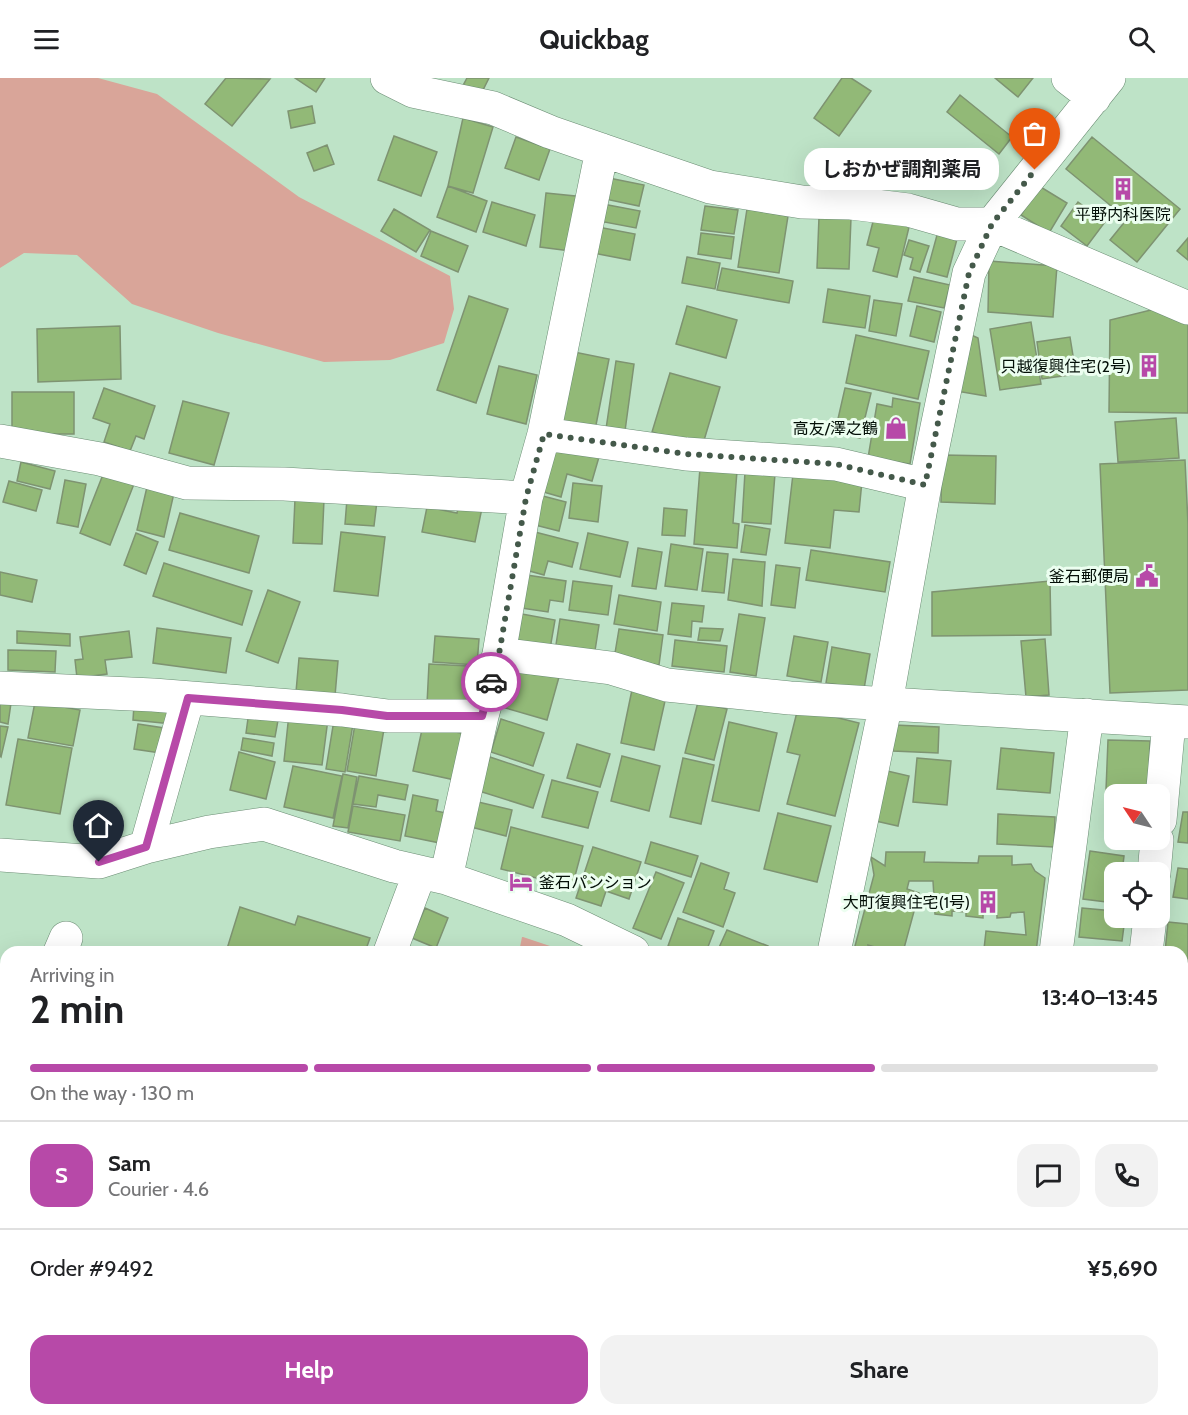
<!DOCTYPE html>
<meta charset="utf-8">
<style>
:root{--surface:#fff;--page:#f2f2f2;--text:#202124;--muted:#757577;--line:#e0e0e0;--accent:#b749a8}
body{margin:0;font-family:Cabin,"Noto Sans JP",sans-serif;background:var(--page);color:var(--text);height:100vh;display:flex;flex-direction:column;font-size:22px;white-space:nowrap}
*{box-sizing:border-box;margin:0}
p{font-size:20px;color:var(--muted)}
.icon{flex:none;width:33px;height:33px;fill:none;stroke:currentColor;stroke-width:2;stroke-linecap:round;stroke-linejoin:round}
.map{position:relative;flex:1;overflow:hidden}
.panel{position:absolute;left:0px;top:868px;width:1188px;height:470px;display:flex;flex-direction:column;background:var(--surface);border-radius:18px 18px 0 0;box-shadow:0 6px 24px #0002}
.panel>*{flex:none}
.needle{width:39px;rotate:305deg}
.fabs{position:absolute;left:1104px;top:706px;display:grid;gap:12px}
.fabs a{display:grid;place-items:center;width:66px;height:66px;border-radius:12px;background:var(--surface);box-shadow:0 6px 24px #0002;font-size:30px}
.pin{position:absolute;display:grid;place-items:center;width:51px;height:51px;color:#fff;margin:-62px -26px;border-radius:50% 50% 50% 0;rotate:-45deg;box-shadow:0 0 6px #0007}
.pin .icon{rotate:45deg}
.courier{position:absolute;display:grid;place-items:center;width:60px;height:60px;margin:-30px;border:4px solid #b749a8;border-radius:50%;background:#fff;color:#222;box-shadow:0 2px 8px #0007}
.bubble{position:absolute;height:42px;border-radius:18px;background:var(--surface);box-shadow:0 6px 24px #0002;font-size:20px;font-weight:700;line-height:42px;text-align:center}
.summary em{font-style:normal;font-weight:700}
.summary div{display:flex;flex-direction:column-reverse}
.summary{display:flex;align-items:center;justify-content:space-between;height:102px;padding:0 30px}
h1{font-size:39px;font-weight:700;line-height:45px}
.bar{display:grid;grid-template-columns:repeat(4,1fr);gap:9px 6px;align-content:center;height:72px;padding:0 30px}
.bar i{height:8px;border-radius:4px;background:var(--line)}
.bar .active{background:var(--accent)}
.bar p{grid-column:span 4}
.line{display:flex;align-items:center;gap:15px;padding:0 30px;border-top:2px solid var(--line)}
.line div{flex:1}
.round{display:grid;place-items:center;flex:none;width:63px;height:63px;border-radius:18px;background:var(--page)}
.cta{display:flex;gap:12px;margin-top:auto;padding:12px 30px}
.cta a{flex:1;height:69px;border-radius:18px;background:var(--accent);color:#fff;font-size:24px;font-weight:700;line-height:69px;text-align:center}
.cta a+a{background:var(--page);color:var(--text)}
header{display:flex;justify-content:space-between;align-items:center;height:78px;padding:0 30px;background:var(--surface);font-size:27px;font-weight:700}
.map>svg:first-child{display:block}
</style>
<header><svg class="icon" aria-label="menu" viewBox="0 0 24 24"><path d="M4 6h16M4 12h16M4 18h16"/></svg>Quickbag<svg class="icon" aria-label="search" viewBox="0 0 24 24"><circle cx="10" cy="10" r="6"/><path d="M15 15l6 6"/></svg></header>
<div class="map">
<svg width="1188" height="1337" viewBox="0 0 1188 1337">
<rect width="100%" height="100%" fill="#bee3c7"/>
<!-- green -->
<path fill="#d9a599" d="M0,0H98L157,16L299,119L450,198L454,231L444,265L390,282L324,284L218,255L132,226L77,177L24,175L0,190Z
M522,859H523L568,874H519Z
M0,916L6,918V1237L0,1234Z
M1182,1130L1188,1131V1184L1182,1183Z
M0,1249L6,1251V1332H122L126,1337H0Z
M154,1332H730L731,1337H157Z"/>
<!-- building -->
<path fill="#92b977" stroke="#7e9371" stroke-width="1.5" d="M226,0L270,1L232,48L205,26Z
M295,0H325L316,14Z
M467,0H489L477,24L459,15Z
M842,0H851L871,13L839,58L814,40Z
M995,0H1033L1018,19Z
M960,17L1012,59L999,76L947,34Z
M312,28L315,45L291,50L288,33Z
M463,40L493,49L473,115L448,108Z
M394,58L437,74L421,118L378,102Z
M516,59L550,71L539,102L505,90Z
M1092,59L1180,131L1137,184L1110,162L1127,141L1066,91Z
M327,67L334,86L314,93L307,75Z
M609,100L644,107L639,128L605,121Z
M448,108L487,123L476,154L437,139Z
M1039,108L1067,125L1049,155L1021,137Z
M546,115L585,119L578,174L540,169Z
M492,124L535,137L526,168L483,154Z
M1078,124L1105,144L1087,168L1061,148Z
M603,126L640,133L636,150L599,143Z
M705,128L738,132L734,156L701,152Z
M394,131L430,152L416,174L381,153Z
M747,131L788,138L779,195L738,189Z
M875,136L910,145L897,199L873,193L879,170L867,167Z
M819,139L851,140L849,191L817,190Z
M598,149L635,156L630,182L593,175Z
M431,153L468,168L458,194L421,178Z
M701,155L734,159L731,181L698,176Z
M937,157L957,161L947,199L927,194Z
M1188,160V182L1177,173Z
M909,162L929,168L920,194L910,191L913,180L904,177Z
M687,179L720,185L715,211L682,205Z
M989,183L1057,188L1053,239L988,234Z
M722,190L793,203L789,225L717,212Z
M914,199L950,207L944,230L908,223Z
M828,211L870,218L865,250L823,244Z
M469,218L508,231L476,325L437,312Z
M874,222L902,226L896,258L869,253Z
M687,228L737,242L726,280L676,266Z
M917,228L941,234L934,264L910,258Z
M1163,229L1188,241V335L1109,334L1110,242Z
M1031,244L1041,306L1000,312L990,251Z
M120,248L121,301L38,304L37,251Z
M967,255L978,260L986,318L956,313Z
M856,257L929,273L918,321L846,305Z
M1070,259L1076,296L1042,301L1037,264Z
M569,273L609,281L595,352L555,344Z
M616,283L634,286L625,353L606,351Z
M499,288L537,297L526,346L487,336Z
M670,295L720,309L702,369L652,354Z
M104,310L155,328L144,361L136,358L130,373L104,364L110,346L93,340Z
M845,310L871,315L860,360L835,354Z
M12,314H74V356H12Z
M893,320L920,325L910,386L868,380L877,326L892,329Z
M183,323L229,335L214,387L169,375Z
M1176,340L1179,380L1118,384L1115,344Z
M553,366L599,379L592,403L567,396L561,419L540,413Z
M942,377L996,378L995,426L941,424Z
M1185,382L1188,446V612L1110,615L1100,386Z
M21,384L55,393L50,411L17,403Z
M700,390L737,393L733,445L739,446L737,470L694,466Z
M104,394L134,406L110,467L80,455Z
M745,394L775,396L771,446L742,444Z
M793,396L862,403L859,434L834,432L830,470L785,465Z
M65,402L86,406L78,449L57,445Z
M9,403L42,412L36,433L3,424Z
M573,405L602,408L598,444L569,440Z
M147,409L174,415L164,459L137,452Z
M539,417L566,424L559,453L531,446Z
M295,421L324,422L322,466L293,465Z
M347,421L377,423L374,448L345,446Z
M459,426L482,430L475,464L422,454L427,429L457,435Z
M664,430L687,432L685,458L662,457Z
M180,435L259,458L249,495L169,472Z
M745,447L770,451L766,477L741,474Z
M531,453L578,465L572,489L548,483L544,497L522,491Z
M341,454L385,459L378,518L334,513Z
M136,455L158,464L146,496L124,487Z
M588,455L628,464L620,499L580,491Z
M671,466L703,471L697,512L665,508Z
M638,470L662,474L656,511L632,508Z
M811,472L890,484L885,514L806,502Z
M707,474L728,476L724,515L702,513Z
M733,481L765,484L762,528L728,522Z
M164,485L252,513L242,547L153,518Z
M776,487L800,490L795,530L771,527Z
M0,494L37,502L32,524L0,517Z
M520,496L566,503L563,524L550,522L548,534L515,529Z
M573,503L612,508L608,537L569,532Z
M1050,503L1051,557L932,558V514Z
M268,512L300,524L278,585L246,573Z
M619,517L661,524L657,553L614,546Z
M672,525L704,528L702,544L692,543L691,559L668,556Z
M511,534L555,542L550,571L506,564Z
M739,536L765,540L756,598L730,594Z
M560,541L599,547L594,579L555,573Z
M157,550L231,560L226,595L153,585Z
M700,550L723,551L720,563L698,562Z
M619,551L663,557L659,587L614,581Z
M17,553L70,556V568L17,565Z
M129,553L132,579L105,582L107,596L77,600L75,582L83,581L80,559Z
M435,558L479,561L477,587L433,584Z
M794,558L828,564L821,604L787,598Z
M1045,561L1049,617L1026,619L1021,563Z
M675,562L727,568L724,594L672,588Z
M832,569L870,576L864,611L826,605Z
M8,572L56,573L55,594L8,592Z
M299,580L338,583L335,618L296,614Z
M506,584L559,599L547,642L495,627Z
M429,586L468,588L467,628L427,626Z
M633,607L667,614L654,672L621,665Z
M0,623L11,625L8,646L0,644Z
M35,624L80,632L73,668L28,660Z
M698,624L727,631L714,682L685,675Z
M134,627L173,631L172,646L133,642Z
M798,630L859,645L835,738L787,726L800,677L787,674Z
M249,633L279,637L275,659L246,655Z
M289,636L328,641L322,687L284,683Z
M501,641L544,655L533,688L491,674Z
M334,642L353,646L345,694L326,691Z
M729,644L777,655L759,733L712,723Z
M138,646L164,650L160,675L134,671Z
M355,646L384,651L376,698L347,693Z
M423,647L465,656L455,702L413,693Z
M894,647L939,649L938,675L893,673Z
M0,648L8,649L1,679L0,678Z
M243,660L274,665L272,678L241,672Z
M18,661L72,670L60,736L6,727Z
M1108,662L1150,663L1148,713L1106,712Z
M577,666L610,676L600,709L567,700Z
M1001,670L1054,675L1050,715L997,711Z
M239,674L275,684L266,721L230,712Z
M622,678L660,688L649,733L611,723Z
M490,679L544,697L533,730L479,713Z
M683,680L714,687L701,746L670,739Z
M917,680L951,683L947,727L913,724Z
M293,688L342,698L333,740L284,729Z
M883,692L909,698L898,748L871,742Z
M343,696L357,699L348,750L333,748Z
M359,698L408,707L405,722L378,717L376,729L353,726Z
M552,702L598,714L588,750L542,739Z
M413,717L438,722L436,733L446,735L440,765L405,758Z
M474,723L512,732L506,758L467,748Z
M353,728L405,737L400,763L348,754Z
M1183,734H1188V765L1178,764Z
M778,735L831,748L817,804L764,791Z
M998,736L1055,739L1054,769L997,766Z
M511,749L583,768L572,809L501,791Z
M651,764L698,778L691,799L645,785Z
M593,769L641,784L629,821L606,813L601,828L576,820Z
M1090,773L1124,778L1122,795H1114V825L1083,821Z
M886,774H925L924,784L978,785L979,778H1012V787L1031,786L1035,793L1045,800L1036,874H988V872L984,871L986,853L1026,857L1024,834L1011,835L1010,839L997,840V835H983V840L966,838V834L952,833V838L935,836L933,803H909L907,811L919,815L903,874H892L868,867L869,874H857L855,868L874,797L871,779L885,788Z
M701,785L729,795L724,811L735,815L723,849L683,834Z
M1178,790L1188,791V821L1173,819Z
M656,794L684,805L661,861L633,850Z
M240,829L295,847L298,838L370,860L365,874H226Z
M425,830L448,840L436,870L412,860Z
M1082,830L1114,833V840H1125L1122,863L1079,859Z
M678,840L714,853L706,874H686L668,868Z
M1168,844L1188,846V884H1182V874H1165Z
M727,852L768,868L766,874H717Z
M1182,889L1188,890V938L1182,937Z
M1188,1020V1045L1183,1044Z
M1182,1231H1188V1270H1182Z
M1182,1274H1188V1305L1182,1304Z
M1182,1309H1188V1337H1166V1332H1182Z
M745,1332H862L866,1337H749Z
M864,1332H907V1337H869Z
M936,1332H966L1006,1335V1337H935Z
M1035,1332H1062V1337L1035,1335Z
M1065,1332H1088V1337H1064Z
M1093,1332H1120V1337H1092Z"/>
<g fill="none" stroke-linecap="round" stroke-linejoin="round">
<!-- minor casing -->
<g stroke="#6b8d74" stroke-width="34">
<path id="minor" d="M387,0L413,13L493,30L550,54L602,72
M1068,0L1094,20
M544,356L686,376L836,386L925,407
M0,363L100,381L187,405L284,406L526,420
M499,576L611,590L667,607L790,620L1188,644
M0,610L153,617L342,632L388,638H482
M1160,742L1169,644
M146,769L188,620
M0,777L99,784L146,769L209,754L264,746L394,788L446,800L567,842L633,874
M1154,795L1157,762
M446,800L482,638L499,576L526,420L544,356L602,72L710,109L802,124L851,125L908,132L957,146H992L1188,230
M60,874L66,860
M390,874L420,794
M834,874L886,625L925,407L969,195L992,146L1109,0
M1056,874L1087,637
M1146,874L1150,840
M1182,966L1188,967
M1182,1120L1188,1122
M1182,1196L1188,1197
M919,1337V1332
M1026,1337V1332"/>
</g>
<!-- minor -->
<use href="#minor" stroke="#fff" stroke-width="33"/>
</g>
<g fill="none" stroke-linecap="round" stroke-linejoin="round">
<!-- done -->
<path stroke="#44594a" stroke-width="6" stroke-dasharray="0 10.8" d="M491,604L499,576L526,420L544,356L686,376L836,386L925,407L969,195L992,146L1035,92"/>
<!-- route -->
<path stroke="#b749a8" stroke-width="8" d="M99,784L146,769L188,620L342,632L387,638H482L491,604"/>
</g>
<!-- icons -->
<defs>
<g id="building-bare" transform="scale(1.8)"><path d="M-4-6H4V6H1V3H-1V6H-4ZM-2.5-4.3h1.7v1.8h-1.7ZM.8-4.3h1.7v1.8H.8ZM-2.5-1h1.7V.8h-1.7ZM.8-1h1.7V.8H.8Z" fill="#b749a8" stroke="#ecfef0" stroke-width="2.5" paint-order="stroke"/></g>
<g id="shop-bare" transform="scale(1.8)"><path d="M-5-2.5h2.3a2.7 3.5 0 0 1 5.4 0H5L5.5 6h-11ZM-1.5-2.5h3a1.5 2.3 0 0 0-3 0Z" fill="#b749a8" stroke="#ecfef0" stroke-width="2.5" paint-order="stroke"/></g>
<g id="civic-bare" transform="scale(1.8)"><path d="M-.6-6.5H3V-4.5H.6V-3L4-1V1h2V6H-6V1h2V-1L-.6-3ZM-1.2 2.5V6h2.4V2.5Z" fill="#b749a8" stroke="#ecfef0" stroke-width="2.5" paint-order="stroke"/></g>
<g id="hotel-bare" transform="scale(1.8)"><path d="M-6-4.5h1.5V1H6V5H4.5V3h-9V5H-6ZM-4 0a1.8 1.8 0 1 1 3.6 0ZM.5 0V-2.5h3Q6-2.5 6 0Z" fill="#b749a8" stroke="#ecfef0" stroke-width="2.5" paint-order="stroke"/></g>
</defs>
<g fill-rule="evenodd">
<use href="#building-bare" x="1123" y="111"/>
<use href="#building-bare" x="1149" y="288"/>
<use href="#shop-bare" x="896" y="350"/>
<use href="#civic-bare" x="1147" y="498"/>
<use href="#hotel-bare" x="521" y="804"/>
<use href="#building-bare" x="988" y="824"/>
</g>
<g text-anchor="middle" stroke-width="6" stroke-linejoin="round" paint-order="stroke">
<!-- poi labels -->
<g font-size="16" fill="#030f07" stroke="#ecfef0" text-anchor="end">
<text x="1123" y="142" text-anchor="middle">平野内科医院</text>
<text x="1131" y="294">只越復興住宅(2号)</text>
<text x="878" y="356">高友/澤之鶴</text>
<text x="1129" y="504">釜石郵便局</text>
<text x="539" y="810" text-anchor="start">釜石パンション</text>
<text x="970" y="830">大町復興住宅(1号)</text>
</g>
</g>
</svg>
<div class="fabs">
<a><svg class="needle" viewBox="-14 -14 28 28"><path d="M0-13l5 13h-10z" fill="#e53935"/><path d="M0 13l5-13h-10z" fill="#757577"/></svg></a>
<a><svg class="icon" aria-label="locate" viewBox="0 0 24 24"><circle cx="12" cy="12" r="6"/><path d="M12 2v4M12 18v4M2 12h4M18 12h4"/></svg></a>
</div>
<div class="pin" style="left:1035px;top:92px;background:#ea580c"><svg class="icon" aria-label="bag" viewBox="0 0 24 24"><path d="M5 8h14l-1 12H6zM9 8a3 3 0 0 1 6 0"/></svg></div>
<div class="pin" style="left:99px;top:784px;background:#1f2937"><svg class="icon" aria-label="home" viewBox="0 0 24 24"><path d="M3 11l9-7 9 7M6 9v11h12V9"/></svg></div>
<div class="courier" style="left:491px;top:604px"><svg class="icon" aria-label="car" viewBox="0 0 24 24"><path d="M5 17H2v-5l4-1 3-4h7l3 4 3 1v5h-3M9 17h6M6 11h13"/><circle cx="7" cy="17" r="2"/><circle cx="17" cy="17" r="2"/></svg></div>
<div class="bubble" style="left:804px;top:70px;width:195px">しおかぜ調剤薬局</div>
<section class="panel">
<div class="summary"><div><h1>2 min</h1><p>Arriving in</p></div><em>13:40–13:45</em></div>
<div class="bar"><i class="active"></i><i class="active"></i><i class="active"></i><i></i><p>On the way · 130 m</p></div>
<div class="line" style="height:108px"><b class="round" style="background:var(--accent);color:#fff">S</b><div><b>Sam</b><p>Courier · 4.6</p></div><a class="round"><svg class="icon" aria-label="chat" viewBox="0 0 24 24"><path d="M4 5h16v11H9l-5 4z"/></svg></a><a class="round"><svg class="icon" aria-label="phone" viewBox="0 0 24 24"><path d="M5 4h4l2 5-3 2q2 4 5 5l2-3 5 2v4C11 20 4 13 5 4z"/></svg></a></div>
<div class="line" style="height:78px"><div>Order #9492</div><b>¥5,690</b></div>
<div class="cta"><a>Help</a><a>Share</a></div>
</section>
</div>
